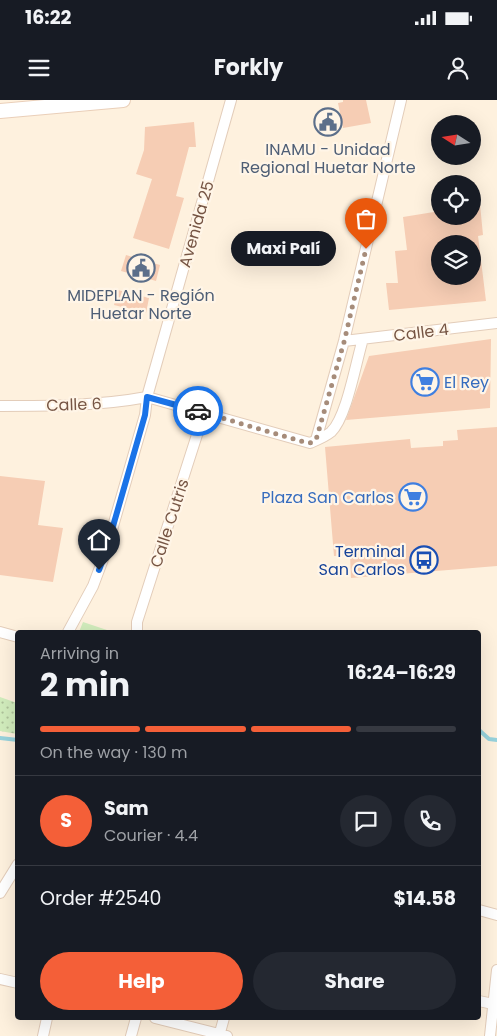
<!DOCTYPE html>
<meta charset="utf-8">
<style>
:root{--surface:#171b24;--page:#242831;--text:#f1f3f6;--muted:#9ea1a6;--line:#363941;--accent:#f45f38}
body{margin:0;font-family:Poppins,sans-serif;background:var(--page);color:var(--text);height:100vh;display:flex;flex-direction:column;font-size:19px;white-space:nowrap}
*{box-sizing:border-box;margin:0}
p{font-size:16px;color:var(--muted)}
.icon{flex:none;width:28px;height:28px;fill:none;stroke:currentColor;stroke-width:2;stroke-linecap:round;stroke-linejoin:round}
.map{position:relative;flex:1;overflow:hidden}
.details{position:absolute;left:15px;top:530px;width:466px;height:390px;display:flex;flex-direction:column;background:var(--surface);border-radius:5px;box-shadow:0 5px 20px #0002}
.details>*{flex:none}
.needle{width:32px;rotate:282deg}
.fabs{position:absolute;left:431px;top:15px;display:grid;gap:10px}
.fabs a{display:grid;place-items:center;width:50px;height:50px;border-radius:50%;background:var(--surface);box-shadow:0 5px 20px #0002;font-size:25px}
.pin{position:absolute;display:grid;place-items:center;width:42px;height:42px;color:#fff;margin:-51px -21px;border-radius:50% 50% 50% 0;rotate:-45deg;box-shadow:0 0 5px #0007}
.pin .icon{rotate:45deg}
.courier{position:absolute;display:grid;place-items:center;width:50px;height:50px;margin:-25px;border:4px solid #1a73e8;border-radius:50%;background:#fff;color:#222;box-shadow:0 1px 6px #0007}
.bubble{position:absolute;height:35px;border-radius:18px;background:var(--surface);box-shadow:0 5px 20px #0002;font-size:16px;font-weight:700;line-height:35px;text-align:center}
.head em{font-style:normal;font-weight:700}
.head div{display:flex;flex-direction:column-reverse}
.head{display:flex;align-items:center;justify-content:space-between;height:85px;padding:0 25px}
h1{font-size:32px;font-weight:700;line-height:38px}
.bar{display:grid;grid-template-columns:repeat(4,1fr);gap:8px 5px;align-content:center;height:60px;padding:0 25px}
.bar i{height:6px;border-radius:4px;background:var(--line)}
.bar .on{background:var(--accent)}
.bar p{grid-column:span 4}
.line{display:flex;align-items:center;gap:12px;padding:0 25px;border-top:1px solid var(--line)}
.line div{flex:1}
.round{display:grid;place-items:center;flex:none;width:52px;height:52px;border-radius:26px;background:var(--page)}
.primary-button{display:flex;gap:10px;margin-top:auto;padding:10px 25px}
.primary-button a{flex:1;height:58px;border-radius:30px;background:var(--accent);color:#fff;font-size:20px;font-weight:700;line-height:58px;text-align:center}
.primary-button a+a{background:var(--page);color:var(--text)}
.status{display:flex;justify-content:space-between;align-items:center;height:35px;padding:0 25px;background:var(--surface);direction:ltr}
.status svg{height:14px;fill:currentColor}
header{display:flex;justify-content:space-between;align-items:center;height:65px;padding:0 25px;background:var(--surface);font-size:22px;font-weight:700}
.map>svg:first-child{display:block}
</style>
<div class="status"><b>16:22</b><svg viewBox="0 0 49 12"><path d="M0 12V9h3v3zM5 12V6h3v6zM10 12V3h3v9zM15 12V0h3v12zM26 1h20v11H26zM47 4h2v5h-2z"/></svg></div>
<header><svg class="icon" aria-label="menu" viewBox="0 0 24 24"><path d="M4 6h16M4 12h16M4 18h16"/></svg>Forkly<svg class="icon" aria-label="person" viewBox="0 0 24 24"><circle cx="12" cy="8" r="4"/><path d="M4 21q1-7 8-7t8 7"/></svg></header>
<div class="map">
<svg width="497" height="936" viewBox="0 0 497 936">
<defs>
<pattern id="grass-dots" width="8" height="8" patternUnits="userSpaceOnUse" patternTransform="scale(1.25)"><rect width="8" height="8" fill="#d1ecbc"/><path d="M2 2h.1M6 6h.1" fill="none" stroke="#aec29a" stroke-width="1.8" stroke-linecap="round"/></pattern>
</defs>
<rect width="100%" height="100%" fill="#fef1de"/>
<!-- grass -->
<path fill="url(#grass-dots)" d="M0,597L17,603V634L0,631Z"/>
<!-- garden -->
<path fill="#d1ecbc" d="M83,522L113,532H79Z"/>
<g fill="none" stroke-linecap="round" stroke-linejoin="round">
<!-- stream -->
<path stroke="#97d2dc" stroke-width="4" d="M479,630L489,639L497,640
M0,638L18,640"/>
</g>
<!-- building -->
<path fill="#f6cdb4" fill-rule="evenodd" d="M343,0H366L371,23L343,28L338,3L343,2Z
M194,22L196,47H189L176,96L184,98L169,149L133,138L152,79L136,74L144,50L145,27Z
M472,94H479L483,135L478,136L486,201L389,210L386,183H398L395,151L407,150L403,117L440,111V116H472ZM440,144H472V176H440Z
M126,155L160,165L156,181L121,171Z
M118,190L149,198L146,213L114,205Z
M491,239L490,308L346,320L369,256Z
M497,327V466L351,478L350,455L334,456L325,347L410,339L411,348L443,346V341L458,340L457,330Z
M0,376L45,381L38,425L63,428L53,482L0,475Z"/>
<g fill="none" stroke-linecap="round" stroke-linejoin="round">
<!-- street casing -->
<g stroke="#e3cdba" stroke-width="12">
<path id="street" d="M344,241L497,223
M0,306C49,306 99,306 147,297L310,343C317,340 325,337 331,332C347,317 356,261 363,239
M316,340L344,241L401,0
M0,532L18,537
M68,532L93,486L105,454L145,315L147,297L231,0
M137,532V522L204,313
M0,793L18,764
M479,810L497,815
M0,879L18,883
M479,901L493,904
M155,918L227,936
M43,936L47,918
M131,936L136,918
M219,936L224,918
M490,936L497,870"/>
</g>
<!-- secondary casing -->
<g stroke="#eacfb9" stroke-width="16">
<path id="secondary" d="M0,11L123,0"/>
</g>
<!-- street -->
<use href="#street" stroke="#fff" stroke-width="10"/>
<!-- secondary -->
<use href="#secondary" stroke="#fff" stroke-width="14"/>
</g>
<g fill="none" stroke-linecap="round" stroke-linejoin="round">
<!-- done -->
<path stroke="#a68c7a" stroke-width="5" stroke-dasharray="0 9" d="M198,311L304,342L310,343L316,340L344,242L366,149"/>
<!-- route -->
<path stroke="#1a73e8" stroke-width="6" d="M99,470L105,454L145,315L147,297L198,311"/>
</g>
<!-- icons -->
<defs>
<g id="civic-ring" transform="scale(1.4375)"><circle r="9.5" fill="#fff5e7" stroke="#5c6f8a" stroke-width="1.5"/><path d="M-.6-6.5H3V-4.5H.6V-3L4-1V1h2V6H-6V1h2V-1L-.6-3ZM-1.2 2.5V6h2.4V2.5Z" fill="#5c6f8a"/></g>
<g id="supermarket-ring" transform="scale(1.4375)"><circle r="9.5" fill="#fff5e7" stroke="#3f7fe0" stroke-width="1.5"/><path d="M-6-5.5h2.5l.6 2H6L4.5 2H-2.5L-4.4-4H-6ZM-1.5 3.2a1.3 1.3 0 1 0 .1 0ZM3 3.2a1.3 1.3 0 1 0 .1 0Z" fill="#3f7fe0"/></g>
<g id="bus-ring" transform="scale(1.4375)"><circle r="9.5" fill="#fff5e7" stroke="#1a4fb4" stroke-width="1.5"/><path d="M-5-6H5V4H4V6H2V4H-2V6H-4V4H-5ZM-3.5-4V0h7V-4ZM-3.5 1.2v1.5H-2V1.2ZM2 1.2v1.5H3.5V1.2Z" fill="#1a4fb4"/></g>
</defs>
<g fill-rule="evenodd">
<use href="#civic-ring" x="328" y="22"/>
<use href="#civic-ring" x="141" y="168"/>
<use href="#supermarket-ring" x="425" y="282"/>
<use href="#supermarket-ring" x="413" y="397"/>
<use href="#bus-ring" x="424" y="460"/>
</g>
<g text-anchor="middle" stroke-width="4.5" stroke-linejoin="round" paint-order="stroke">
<!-- service labels -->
<g font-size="16" fill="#4e5e75" stroke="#fff5e7">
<text x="328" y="55">INAMU - Unidad<tspan x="328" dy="18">Regional Huetar Norte</tspan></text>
<text x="141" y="201">MIDEPLAN - Región<tspan x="141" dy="18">Huetar Norte</tspan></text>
</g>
<!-- street labels -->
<g font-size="16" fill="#765544" stroke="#fff5e7">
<text transform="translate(196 124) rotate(-74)" y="6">Avenida 25</text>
<text transform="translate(421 232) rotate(-7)" y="6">Calle 4</text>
<text transform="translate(74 304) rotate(-2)" y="6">Calle 6</text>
<text transform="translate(169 423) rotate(-72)" y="6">Calle Cutris</text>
</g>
<!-- shop labels -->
<g font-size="16" fill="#366cbe" stroke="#fff5e7" text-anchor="start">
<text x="444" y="288">El Rey</text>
<text x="394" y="403" text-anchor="end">Plaza San Carlos</text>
</g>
<!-- transit labels -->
<g font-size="16" fill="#164399" stroke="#fff5e7" text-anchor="end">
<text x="405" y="457">Terminal<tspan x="405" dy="18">San Carlos</tspan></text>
</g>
</g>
</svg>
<div class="fabs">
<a><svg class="needle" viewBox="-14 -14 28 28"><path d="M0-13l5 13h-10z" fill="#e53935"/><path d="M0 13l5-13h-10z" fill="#9ea1a6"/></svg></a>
<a><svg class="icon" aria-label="locate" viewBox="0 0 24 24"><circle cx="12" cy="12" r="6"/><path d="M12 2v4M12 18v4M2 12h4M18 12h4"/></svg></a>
<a><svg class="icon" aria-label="layers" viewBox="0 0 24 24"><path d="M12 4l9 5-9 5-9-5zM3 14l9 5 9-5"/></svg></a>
</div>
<div class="pin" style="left:366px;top:149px;background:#ea580c"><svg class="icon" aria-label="bag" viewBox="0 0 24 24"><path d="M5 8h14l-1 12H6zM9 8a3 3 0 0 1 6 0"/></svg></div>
<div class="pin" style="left:99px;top:470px;background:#1f2937"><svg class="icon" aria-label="home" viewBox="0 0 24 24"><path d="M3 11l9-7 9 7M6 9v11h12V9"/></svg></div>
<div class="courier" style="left:198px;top:311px"><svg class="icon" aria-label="car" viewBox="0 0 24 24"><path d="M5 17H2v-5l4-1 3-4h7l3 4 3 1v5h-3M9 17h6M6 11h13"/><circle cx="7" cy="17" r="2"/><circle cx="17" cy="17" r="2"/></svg></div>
<div class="bubble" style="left:231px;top:131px;width:105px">Maxi Palí</div>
<section class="details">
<div class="head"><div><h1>2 min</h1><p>Arriving in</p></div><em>16:24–16:29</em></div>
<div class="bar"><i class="on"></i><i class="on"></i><i class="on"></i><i></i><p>On the way · 130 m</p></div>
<div class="line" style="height:90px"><b class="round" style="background:var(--accent);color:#fff">S</b><div><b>Sam</b><p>Courier · 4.4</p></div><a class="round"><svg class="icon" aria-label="chat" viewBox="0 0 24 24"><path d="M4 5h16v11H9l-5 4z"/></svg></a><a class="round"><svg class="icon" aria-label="phone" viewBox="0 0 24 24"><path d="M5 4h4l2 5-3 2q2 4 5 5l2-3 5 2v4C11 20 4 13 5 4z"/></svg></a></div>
<div class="line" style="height:65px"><div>Order #2540</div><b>$14.58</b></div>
<div class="primary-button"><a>Help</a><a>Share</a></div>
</section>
</div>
